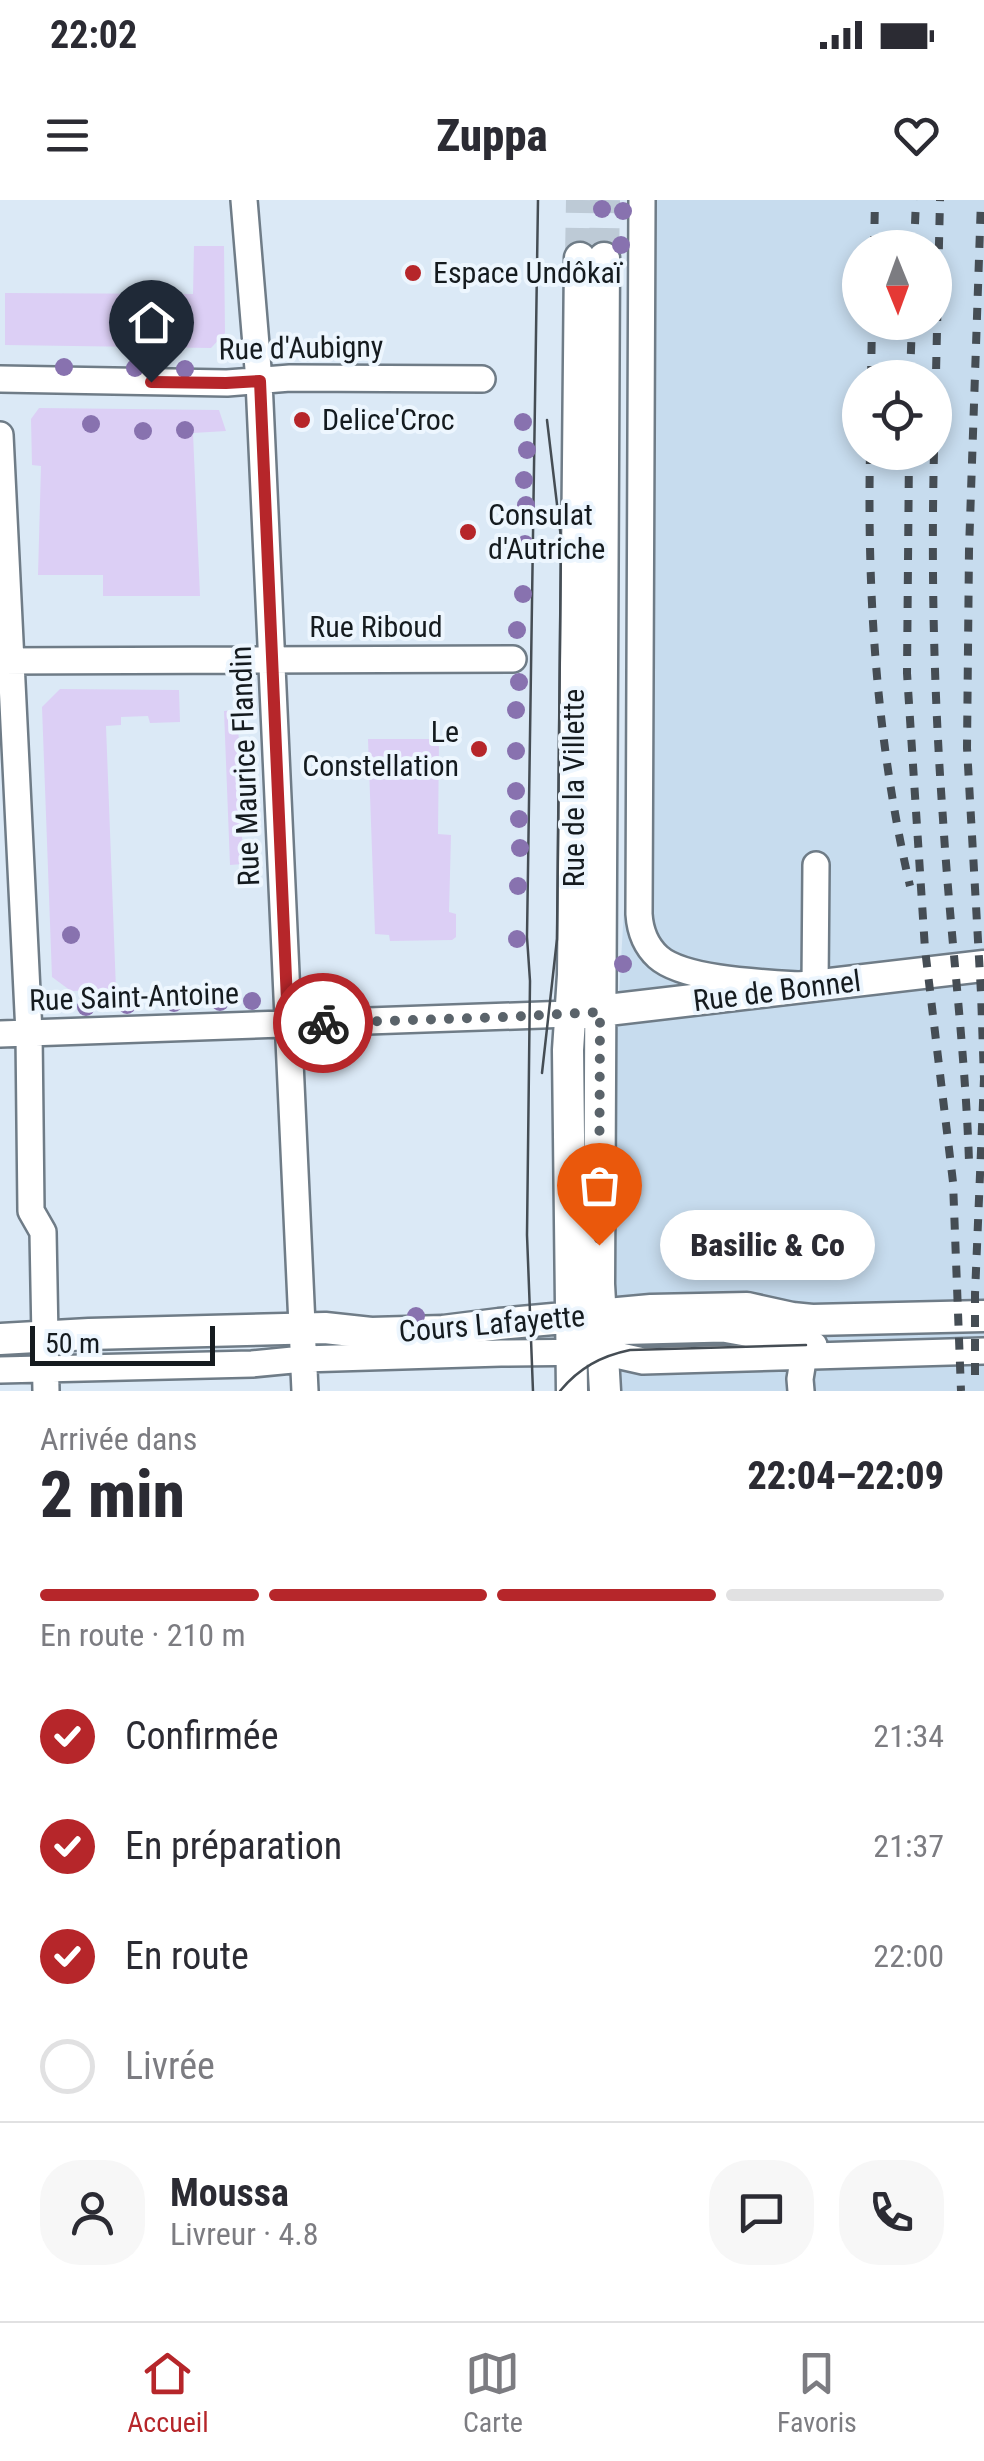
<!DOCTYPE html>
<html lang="fr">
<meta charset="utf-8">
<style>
:root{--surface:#fff;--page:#f7f7f7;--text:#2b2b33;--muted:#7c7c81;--line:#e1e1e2;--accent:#b6262a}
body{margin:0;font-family:"Roboto Condensed",sans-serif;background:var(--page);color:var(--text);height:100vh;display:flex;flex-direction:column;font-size:38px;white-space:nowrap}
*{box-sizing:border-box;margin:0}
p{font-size:32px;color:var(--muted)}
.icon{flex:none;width:55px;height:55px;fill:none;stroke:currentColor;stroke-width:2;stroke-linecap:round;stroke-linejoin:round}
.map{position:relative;height:1191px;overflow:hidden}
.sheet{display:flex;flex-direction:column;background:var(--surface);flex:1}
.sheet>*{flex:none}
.needle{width:65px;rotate:179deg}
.tools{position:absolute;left:842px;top:30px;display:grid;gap:20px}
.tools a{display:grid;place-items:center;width:110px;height:110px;border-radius:50%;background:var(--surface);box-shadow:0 5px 15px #0003;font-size:50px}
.scale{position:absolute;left:30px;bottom:25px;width:185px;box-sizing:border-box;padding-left:10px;border:5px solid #151b1f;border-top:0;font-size:28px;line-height:35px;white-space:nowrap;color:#151b1f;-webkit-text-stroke:8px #edf6fe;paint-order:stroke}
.pin{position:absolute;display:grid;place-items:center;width:85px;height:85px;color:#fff;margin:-102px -42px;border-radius:50% 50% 50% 0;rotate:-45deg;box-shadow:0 0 10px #0007}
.pin .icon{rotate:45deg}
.courier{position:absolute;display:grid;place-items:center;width:100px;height:100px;margin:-50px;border:8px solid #b6262a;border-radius:50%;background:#fff;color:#222;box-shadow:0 2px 12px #0007}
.bubble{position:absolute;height:70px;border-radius:35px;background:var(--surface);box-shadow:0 5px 15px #0003;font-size:32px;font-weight:800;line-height:70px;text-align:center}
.headline em{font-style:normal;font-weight:800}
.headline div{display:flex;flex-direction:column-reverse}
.headline{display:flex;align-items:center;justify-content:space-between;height:170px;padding:0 40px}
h1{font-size:65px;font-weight:800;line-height:75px}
.bar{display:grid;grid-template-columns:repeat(4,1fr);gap:15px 10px;align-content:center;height:120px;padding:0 40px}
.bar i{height:12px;border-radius:8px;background:var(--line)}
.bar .selected{background:var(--accent)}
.bar p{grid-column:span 4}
.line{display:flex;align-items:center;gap:25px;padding:0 40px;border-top:2px solid var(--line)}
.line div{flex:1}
.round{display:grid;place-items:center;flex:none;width:105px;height:105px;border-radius:40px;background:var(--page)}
ol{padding:0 40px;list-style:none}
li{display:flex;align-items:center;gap:30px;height:110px}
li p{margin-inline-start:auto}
li .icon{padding:10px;border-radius:50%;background:var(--accent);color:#fff;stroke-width:4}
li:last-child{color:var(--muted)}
li i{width:55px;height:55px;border:5px solid var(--line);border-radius:50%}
.status{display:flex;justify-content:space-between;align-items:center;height:70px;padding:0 50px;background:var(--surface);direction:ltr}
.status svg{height:28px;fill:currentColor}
header{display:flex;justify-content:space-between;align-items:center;height:130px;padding:0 40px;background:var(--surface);font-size:45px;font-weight:800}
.tabs{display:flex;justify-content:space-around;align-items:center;height:140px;border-top:2px solid var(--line);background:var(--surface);font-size:28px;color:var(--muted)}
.tabs a{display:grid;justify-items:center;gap:5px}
.tabs .selected{color:var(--accent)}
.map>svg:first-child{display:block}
</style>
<div class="status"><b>22:02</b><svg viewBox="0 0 49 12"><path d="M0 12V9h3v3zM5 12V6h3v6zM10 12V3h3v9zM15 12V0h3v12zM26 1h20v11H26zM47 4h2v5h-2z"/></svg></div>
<header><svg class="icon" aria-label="menu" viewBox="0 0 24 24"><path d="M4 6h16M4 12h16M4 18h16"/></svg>Zuppa<svg class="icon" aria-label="heart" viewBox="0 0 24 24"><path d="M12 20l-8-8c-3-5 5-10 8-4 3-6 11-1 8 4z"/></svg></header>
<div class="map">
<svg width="984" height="1191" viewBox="0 0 984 1191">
<rect width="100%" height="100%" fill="#dbe9f6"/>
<!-- built -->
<path fill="#c7dcee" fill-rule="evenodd" d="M655,0H984V1191H615L610,1112L616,847L631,588ZM860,48H935V122H860ZM860,178H935V252H860Z"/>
<!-- green -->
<path fill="#dccff5" d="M194,46H224L225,133L211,148L5,145V93L193,94Z
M39,208L219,210L226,231L193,233L200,396H103V375H38L41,266L32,265L31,219Z
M60,489L179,490L180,522L150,523L148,516L121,517V525L106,526L116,790L71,791L52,777L42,507Z
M234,510L238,519L243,664L230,665L224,511Z
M368,539H439L438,634L451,635L449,712L456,714V737L452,740L390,741L389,735L375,734Z"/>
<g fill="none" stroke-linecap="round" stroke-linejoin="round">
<!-- major-tunnel -->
<path stroke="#bdcad6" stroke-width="30" stroke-dasharray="30 15" stroke-linecap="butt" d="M580,58L581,0
M604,58L605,0"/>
<!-- minor casing -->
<g stroke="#6f7c87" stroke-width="30">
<path id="minor" d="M244,0L259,181L305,1191
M642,0L639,714C640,730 646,746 658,757C686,782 776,783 815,786L816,665
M0,179L227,183L290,178L482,179
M0,235L29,833L31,1011L43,1032L46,1191
M0,461L513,459
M0,834L569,814
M586,1135L602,1132L723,1129L814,1145
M0,1170L252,1164L303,1159L501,1153L603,1152L643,1161L984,1151
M801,1191L800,1179L806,1142"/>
</g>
<!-- major casing -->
<g stroke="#6f7c87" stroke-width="35">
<path id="major" d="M604,58L599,1084L605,1191
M582,813L984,766
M0,1139L89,1134L325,1128L371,1133L443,1131L499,1124L651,1110L747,1108L792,1118L812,1120L984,1116
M572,1191L568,850L573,775L580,58"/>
</g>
<!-- minor -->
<use href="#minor" stroke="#fff" stroke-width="25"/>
<!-- major -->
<use href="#major" stroke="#fff" stroke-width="30"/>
<!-- tram -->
<path stroke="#454d54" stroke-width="2.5" d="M542,873L557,739L561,338L547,220
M533,1191L527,1035L530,781L527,737L538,0
M560,1191C579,1168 601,1156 630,1150L806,1145"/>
<!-- rail -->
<path stroke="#454d54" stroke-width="8" stroke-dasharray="12 12" stroke-linecap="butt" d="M874,48L875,0
M914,48L916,0
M871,178L872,122
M910,178L912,122
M935,217L940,0
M870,252C867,397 877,545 910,686
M909,252L907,473L925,749L953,982L961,1191
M934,252C931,374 934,497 943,619C950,733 965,847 969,961
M975,1175V1094L984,879L981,793L967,548L969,350L981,0"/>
</g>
<!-- trees -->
<g fill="#8872af">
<circle cx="602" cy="9" r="9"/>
<circle cx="623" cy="11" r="9"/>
<circle cx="621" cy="45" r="9"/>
<circle cx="64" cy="167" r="9"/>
<circle cx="135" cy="168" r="9"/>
<circle cx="185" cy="169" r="9"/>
<circle cx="523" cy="222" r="9"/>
<circle cx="91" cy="224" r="9"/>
<circle cx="185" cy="230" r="9"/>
<circle cx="143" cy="231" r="9"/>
<circle cx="527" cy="250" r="9"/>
<circle cx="524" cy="280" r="9"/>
<circle cx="526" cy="305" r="9"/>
<circle cx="525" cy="344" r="9"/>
<circle cx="523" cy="394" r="9"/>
<circle cx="517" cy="430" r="9"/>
<circle cx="519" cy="482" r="9"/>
<circle cx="516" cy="510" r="9"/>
<circle cx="516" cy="551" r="9"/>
<circle cx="516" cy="591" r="9"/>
<circle cx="519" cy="619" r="9"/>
<circle cx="520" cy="648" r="9"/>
<circle cx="518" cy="686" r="9"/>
<circle cx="71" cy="735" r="9"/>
<circle cx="517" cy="739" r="9"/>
<circle cx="623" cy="764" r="9"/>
<circle cx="252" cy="801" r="9"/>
<circle cx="220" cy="802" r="9"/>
<circle cx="174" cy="803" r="9"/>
<circle cx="127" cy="805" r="9"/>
<circle cx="86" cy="807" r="9"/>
<circle cx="416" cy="1116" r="9"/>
</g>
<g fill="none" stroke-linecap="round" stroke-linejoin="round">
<!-- done -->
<path stroke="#5a636a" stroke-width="10" stroke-dasharray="0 18" d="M323,823L506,817L600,812L599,1045"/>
<!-- route -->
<path stroke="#b6262a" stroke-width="12" d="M151,182L226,183L260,181L288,824L323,823"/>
</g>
<!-- markers -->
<g fill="#b6262a" stroke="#edf6fe" stroke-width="4">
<circle cx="413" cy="73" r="10"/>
<circle cx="302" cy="220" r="10"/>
<circle cx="468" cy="332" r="10"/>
<circle cx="479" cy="549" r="10"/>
</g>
<g text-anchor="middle" stroke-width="8" stroke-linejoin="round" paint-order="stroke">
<!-- poi labels -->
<g font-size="30" fill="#151b1f" stroke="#edf6fe" text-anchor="start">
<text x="433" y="83">Espace Undôkaï</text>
<text x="322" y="230">Delice'Croc</text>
<text x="488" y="325">Consulat<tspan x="488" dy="34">d'Autriche</tspan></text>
<text x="459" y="542" text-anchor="end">Le<tspan x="459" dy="34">Constellation</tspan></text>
</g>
<!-- street labels -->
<g font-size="30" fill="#151b1f" stroke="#edf6fe">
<text transform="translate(301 148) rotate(-1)" y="10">Rue d'Aubigny</text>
<text x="376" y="437">Rue Riboud</text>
<text transform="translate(245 566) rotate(-92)" y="10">Rue Maurice Flandin</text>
<text transform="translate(574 588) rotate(-90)" y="10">Rue de la Villette</text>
<text transform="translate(777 791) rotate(-7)" y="10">Rue de Bonnel</text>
<text transform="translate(134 797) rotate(-2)" y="10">Rue Saint-Antoine</text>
<text transform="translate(492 1124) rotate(-5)" y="10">Cours Lafayette</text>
</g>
</g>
</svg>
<div class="tools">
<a><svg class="needle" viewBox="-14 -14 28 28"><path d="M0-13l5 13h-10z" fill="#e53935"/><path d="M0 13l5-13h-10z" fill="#7c7c81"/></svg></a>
<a><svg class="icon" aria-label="locate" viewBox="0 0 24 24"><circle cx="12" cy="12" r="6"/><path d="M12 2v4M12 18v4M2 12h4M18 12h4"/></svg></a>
</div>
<div class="scale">50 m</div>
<div class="pin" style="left:599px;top:1045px;background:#ea580c"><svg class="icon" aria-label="bag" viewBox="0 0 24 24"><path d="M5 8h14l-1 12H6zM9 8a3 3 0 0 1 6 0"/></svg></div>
<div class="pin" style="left:151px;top:182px;background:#1f2937"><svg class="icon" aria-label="home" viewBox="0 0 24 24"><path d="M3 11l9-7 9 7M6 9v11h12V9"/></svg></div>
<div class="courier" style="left:323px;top:823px"><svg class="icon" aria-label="bike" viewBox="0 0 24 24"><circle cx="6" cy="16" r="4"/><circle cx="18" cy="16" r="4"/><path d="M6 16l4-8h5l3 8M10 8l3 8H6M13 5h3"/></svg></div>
<div class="bubble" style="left:660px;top:1010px;width:215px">Basilic &amp; Co</div>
</div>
<section class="sheet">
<div class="headline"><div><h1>2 min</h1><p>Arrivée dans</p></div><em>22:04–22:09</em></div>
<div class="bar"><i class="selected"></i><i class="selected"></i><i class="selected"></i><i></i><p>En route · 210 m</p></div>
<ol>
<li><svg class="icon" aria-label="check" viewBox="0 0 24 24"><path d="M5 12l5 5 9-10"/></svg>Confirmée<p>21:34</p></li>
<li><svg class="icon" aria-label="check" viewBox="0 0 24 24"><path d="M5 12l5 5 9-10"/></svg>En préparation<p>21:37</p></li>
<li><svg class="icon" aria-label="check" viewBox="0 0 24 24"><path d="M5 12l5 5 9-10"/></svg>En route<p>22:00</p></li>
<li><i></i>Livrée</li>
</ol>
<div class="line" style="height:180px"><a class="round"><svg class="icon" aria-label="person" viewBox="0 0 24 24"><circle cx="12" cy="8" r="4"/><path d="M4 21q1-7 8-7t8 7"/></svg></a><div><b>Moussa</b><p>Livreur · 4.8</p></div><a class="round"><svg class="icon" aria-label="chat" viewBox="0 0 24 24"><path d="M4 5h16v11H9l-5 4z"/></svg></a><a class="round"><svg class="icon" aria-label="phone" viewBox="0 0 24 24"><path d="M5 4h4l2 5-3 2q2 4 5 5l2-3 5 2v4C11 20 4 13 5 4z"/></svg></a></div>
</section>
<nav class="tabs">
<a class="selected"><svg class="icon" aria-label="home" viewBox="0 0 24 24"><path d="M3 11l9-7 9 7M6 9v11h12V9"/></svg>Accueil</a>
<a><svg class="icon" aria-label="map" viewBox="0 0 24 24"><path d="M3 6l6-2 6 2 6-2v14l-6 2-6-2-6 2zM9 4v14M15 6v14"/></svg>Carte</a>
<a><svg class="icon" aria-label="saved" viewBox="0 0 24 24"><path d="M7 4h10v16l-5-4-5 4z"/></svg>Favoris</a>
</nav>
